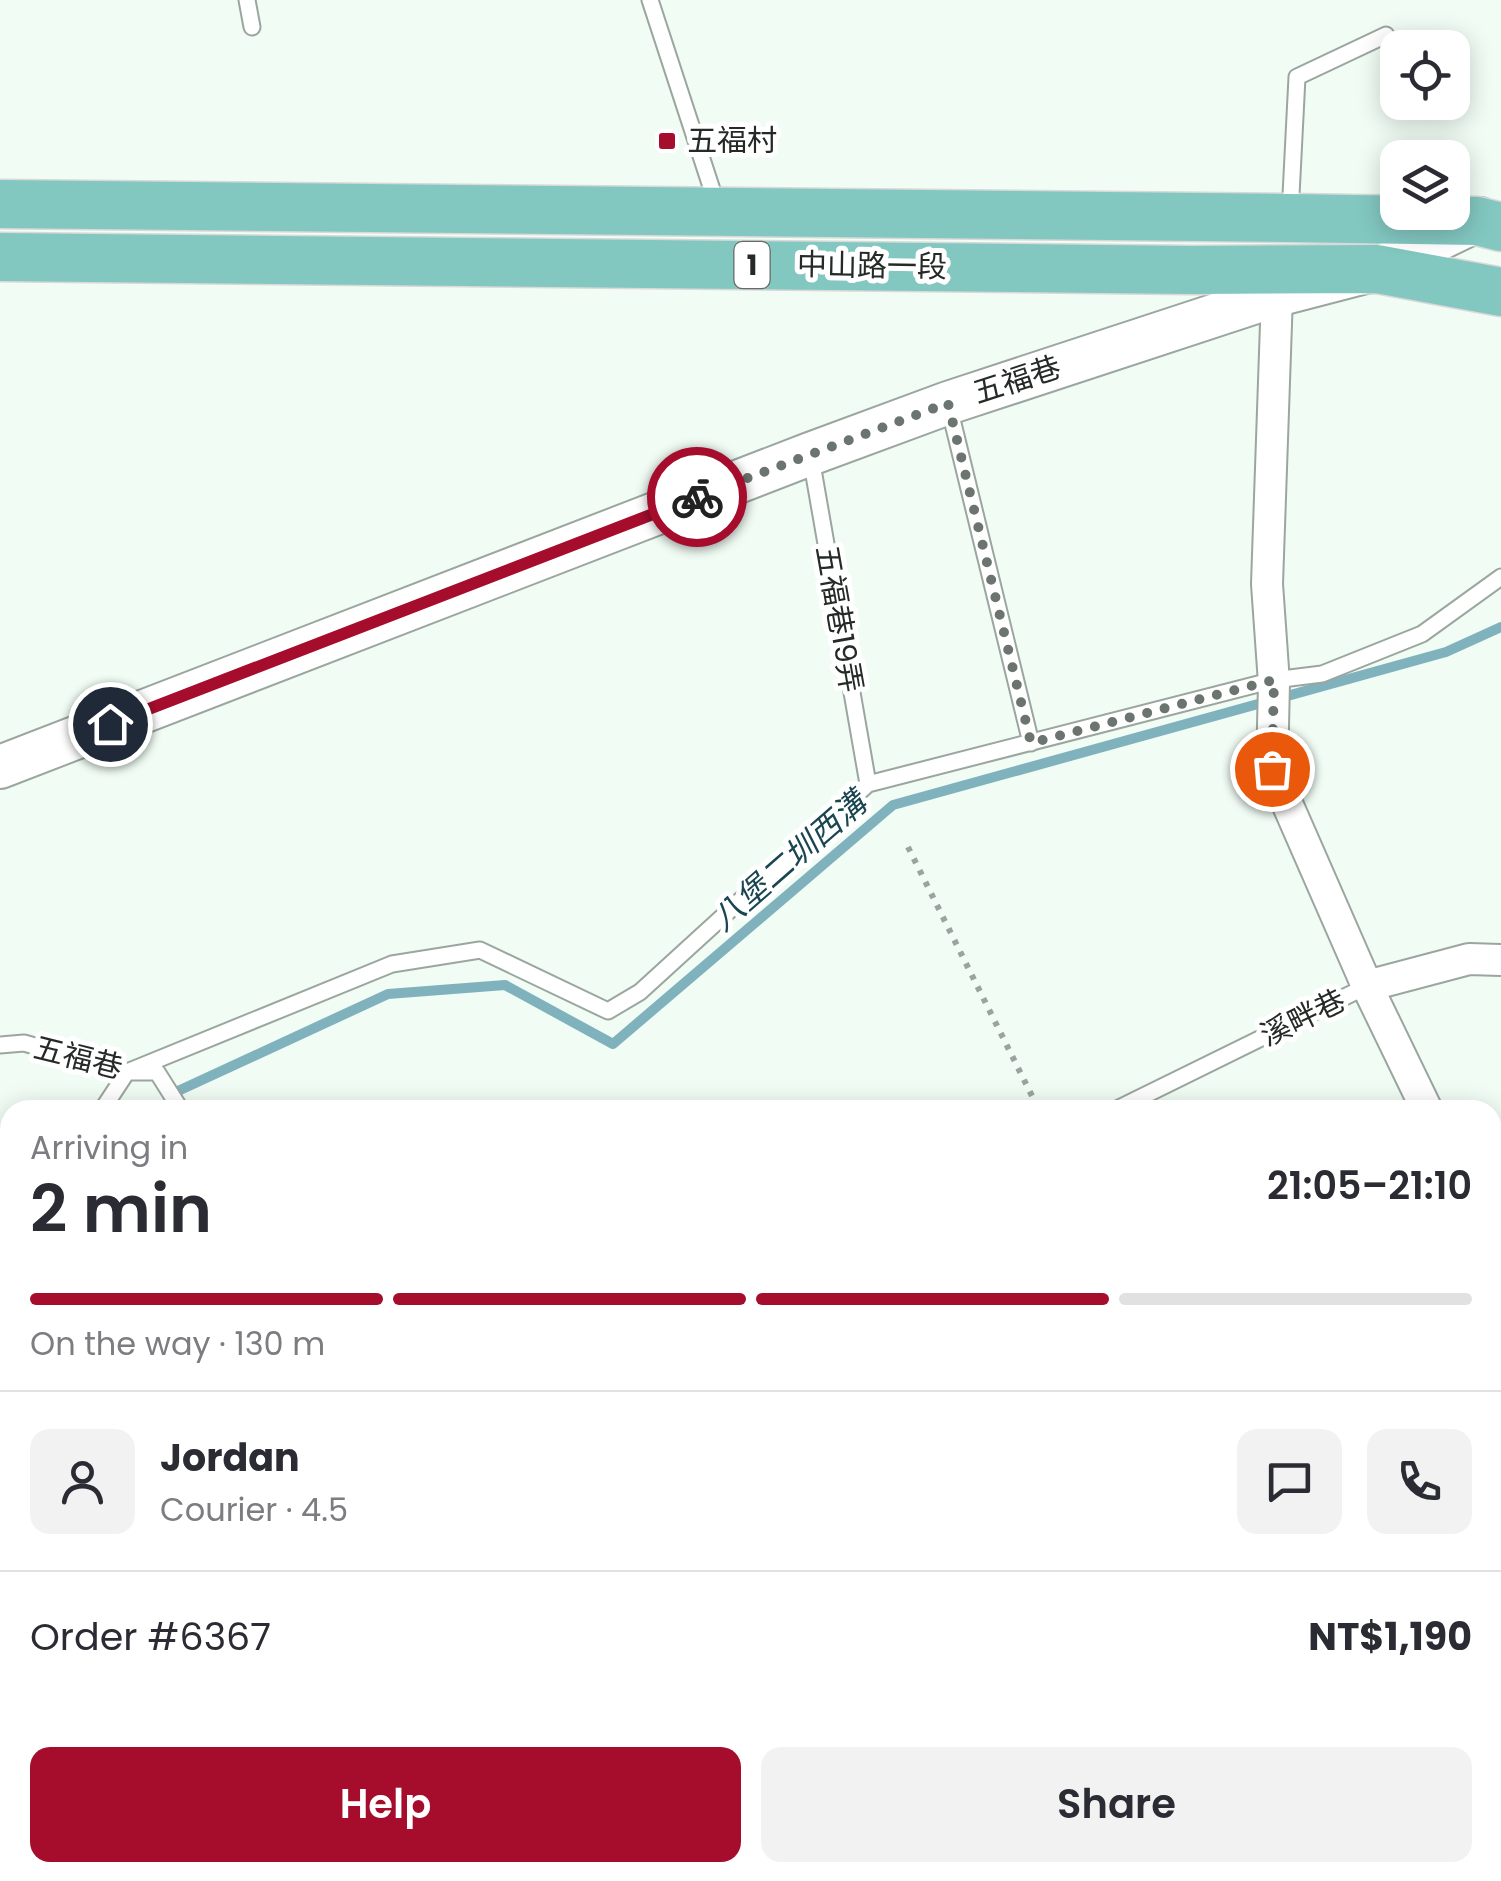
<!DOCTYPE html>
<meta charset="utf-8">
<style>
:root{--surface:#fff;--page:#f2f2f3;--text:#2b2b33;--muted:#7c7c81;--line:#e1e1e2;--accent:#a60d2d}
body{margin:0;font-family:Poppins,"Noto Sans TC",sans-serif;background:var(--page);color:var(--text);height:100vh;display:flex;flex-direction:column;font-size:38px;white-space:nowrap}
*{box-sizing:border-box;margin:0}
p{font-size:32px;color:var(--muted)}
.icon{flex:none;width:55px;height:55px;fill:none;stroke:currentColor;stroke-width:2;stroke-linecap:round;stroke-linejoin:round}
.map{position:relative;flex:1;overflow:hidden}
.drawer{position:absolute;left:0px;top:1100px;width:1502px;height:782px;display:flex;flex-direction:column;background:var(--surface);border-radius:30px 30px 0 0;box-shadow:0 5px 25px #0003}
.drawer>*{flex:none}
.controls{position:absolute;left:1380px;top:30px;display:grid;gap:20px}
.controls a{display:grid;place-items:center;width:90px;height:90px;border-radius:20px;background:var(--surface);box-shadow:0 5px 25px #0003;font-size:50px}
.pin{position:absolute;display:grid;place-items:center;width:85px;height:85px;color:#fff;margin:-42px;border:5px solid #fff;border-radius:50%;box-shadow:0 2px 10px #0007}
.courier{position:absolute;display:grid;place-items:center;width:100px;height:100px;margin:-50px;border:8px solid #a60d2d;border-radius:50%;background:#fff;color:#222;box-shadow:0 2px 12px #0007}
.head em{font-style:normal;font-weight:600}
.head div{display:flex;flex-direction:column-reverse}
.head{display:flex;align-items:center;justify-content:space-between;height:170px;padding:0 30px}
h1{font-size:65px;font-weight:600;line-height:75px}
.bar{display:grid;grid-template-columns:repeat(4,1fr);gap:15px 10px;align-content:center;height:120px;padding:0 30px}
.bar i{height:12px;border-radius:8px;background:var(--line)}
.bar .on{background:var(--accent)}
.bar p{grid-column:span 4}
.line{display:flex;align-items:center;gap:25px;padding:0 30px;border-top:2px solid var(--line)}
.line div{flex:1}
.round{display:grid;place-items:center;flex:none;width:105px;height:105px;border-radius:20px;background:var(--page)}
.action{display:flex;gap:20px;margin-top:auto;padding:20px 30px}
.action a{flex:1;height:115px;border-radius:20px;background:var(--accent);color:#fff;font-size:40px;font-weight:600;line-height:115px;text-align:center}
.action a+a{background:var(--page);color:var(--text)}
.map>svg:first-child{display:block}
</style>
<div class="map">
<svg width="1501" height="1881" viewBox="0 0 1501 1881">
<rect width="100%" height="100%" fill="#f0fcf4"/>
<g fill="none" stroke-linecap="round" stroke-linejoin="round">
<!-- stream -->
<path stroke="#80b2be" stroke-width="10" d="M162,1110L178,1091L388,994L505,985L613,1044L893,805L1446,652L1501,627
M0,1279L10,1274"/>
<!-- lane casing -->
<g stroke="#9ba69f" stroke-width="19">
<path id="lane" d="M247,0L252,27
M650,0L717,205
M1290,215L1297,77L1386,35
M949,407L1031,743
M811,458L868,784
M0,1045L24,1043L127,1072H157L181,1110
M102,1110L127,1072L392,964L480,950L608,1011L640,992L868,784L1274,680L1322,674L1422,634L1501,577
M1115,1110L1367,986
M0,1249L10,1244
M0,1542L10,1538
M1492,1664L1501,1660
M244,1881L266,1872"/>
</g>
<!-- street casing -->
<g stroke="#9ba69f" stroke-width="34">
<path id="street" d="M1277,295L1267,584L1274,683L1272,769L1367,986L1427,1110
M1367,986L1469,959L1501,960
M1492,1244L1501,1261
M1492,1754L1501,1750
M185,1872L188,1881
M1416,1872L1419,1881"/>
</g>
<!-- secondary casing -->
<g stroke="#9ba69f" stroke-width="46">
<path id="secondary" d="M0,767L810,454L948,403L1277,295L1377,269L1480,219"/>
</g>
<!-- primary casing -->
<g stroke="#d8d9d8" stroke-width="51">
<path id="primary" d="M0,204L1290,218L1477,221L1501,227
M0,257L1191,270L1377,269L1501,292"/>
</g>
<!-- path -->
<path stroke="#9aa39d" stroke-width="6" stroke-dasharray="5 8" stroke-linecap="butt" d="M908,847L1039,1110
M658,1872L661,1881"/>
<!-- lane -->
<use href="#lane" stroke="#fff" stroke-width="15"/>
<!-- street -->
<use href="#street" stroke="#fff" stroke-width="30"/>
<!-- secondary -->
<use href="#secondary" stroke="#fff" stroke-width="42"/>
<!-- primary -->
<use href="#primary" stroke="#83c7c1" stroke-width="48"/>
</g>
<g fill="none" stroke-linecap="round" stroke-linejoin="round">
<!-- done -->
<path stroke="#6c746f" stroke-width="10" stroke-dasharray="0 18" d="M697,497L948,403L1031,743L1274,680L1272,769"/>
<!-- route -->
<path stroke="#a60d2d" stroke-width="12" d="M110,724L697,497"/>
</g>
<!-- markers -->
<rect fill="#a60d2d" stroke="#fff" stroke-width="4" x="657" y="131" width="20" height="20" rx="5"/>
<g text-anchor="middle" stroke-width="10" stroke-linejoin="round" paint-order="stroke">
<!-- shield labels -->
<rect fill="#fff" stroke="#666a68" stroke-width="2.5" x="734.5" y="242" width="35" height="46" rx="8"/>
<g font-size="28" font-weight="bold" fill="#252a27">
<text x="752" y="275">1</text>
</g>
<!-- poi labels -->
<g font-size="30" fill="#252a27" stroke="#fff" text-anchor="start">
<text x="687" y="151">五福村</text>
</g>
<!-- street labels -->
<g font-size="30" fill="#252a27" stroke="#fff">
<text transform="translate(872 266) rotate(1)" y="10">中山路一段</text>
<text transform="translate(1017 380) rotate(-18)" y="10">五福巷</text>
<text transform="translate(839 619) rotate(80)" y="10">五福巷19弄</text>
<text transform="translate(1303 1018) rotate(-26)" y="10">溪畔巷</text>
<text transform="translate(78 1058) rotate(14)" y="10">五福巷</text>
</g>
<!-- water labels -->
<g font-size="32" font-style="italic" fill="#194650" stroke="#fff">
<text transform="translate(789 861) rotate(-41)" y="11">八堡二圳西溝</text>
</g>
</g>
</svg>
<div class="controls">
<a><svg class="icon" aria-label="locate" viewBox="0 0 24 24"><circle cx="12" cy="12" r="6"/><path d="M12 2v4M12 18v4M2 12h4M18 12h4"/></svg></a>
<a><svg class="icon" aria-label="layers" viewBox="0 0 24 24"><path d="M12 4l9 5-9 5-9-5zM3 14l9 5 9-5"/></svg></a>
</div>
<div class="pin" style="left:1272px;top:769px;background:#ea580c"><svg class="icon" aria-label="bag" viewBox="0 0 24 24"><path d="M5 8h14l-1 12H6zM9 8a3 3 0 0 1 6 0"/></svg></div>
<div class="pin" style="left:110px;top:724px;background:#1f2937"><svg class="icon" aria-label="home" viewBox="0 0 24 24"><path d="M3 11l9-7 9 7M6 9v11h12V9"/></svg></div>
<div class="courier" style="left:697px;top:497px"><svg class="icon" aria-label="bike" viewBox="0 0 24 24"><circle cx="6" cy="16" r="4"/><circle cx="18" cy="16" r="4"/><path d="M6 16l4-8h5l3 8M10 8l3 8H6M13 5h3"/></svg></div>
<section class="drawer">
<div class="head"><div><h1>2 min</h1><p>Arriving in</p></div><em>21:05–21:10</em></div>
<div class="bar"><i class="on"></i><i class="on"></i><i class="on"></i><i></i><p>On the way · 130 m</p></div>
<div class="line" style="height:180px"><a class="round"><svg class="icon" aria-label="person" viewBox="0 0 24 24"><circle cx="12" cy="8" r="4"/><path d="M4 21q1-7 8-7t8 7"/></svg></a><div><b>Jordan</b><p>Courier · 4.5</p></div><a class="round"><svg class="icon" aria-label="chat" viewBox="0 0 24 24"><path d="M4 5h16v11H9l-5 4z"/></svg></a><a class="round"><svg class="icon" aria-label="phone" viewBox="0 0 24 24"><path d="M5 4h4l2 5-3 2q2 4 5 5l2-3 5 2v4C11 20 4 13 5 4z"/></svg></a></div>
<div class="line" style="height:130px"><div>Order #6367</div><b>NT$1,190</b></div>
<div class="action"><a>Help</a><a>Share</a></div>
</section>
</div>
